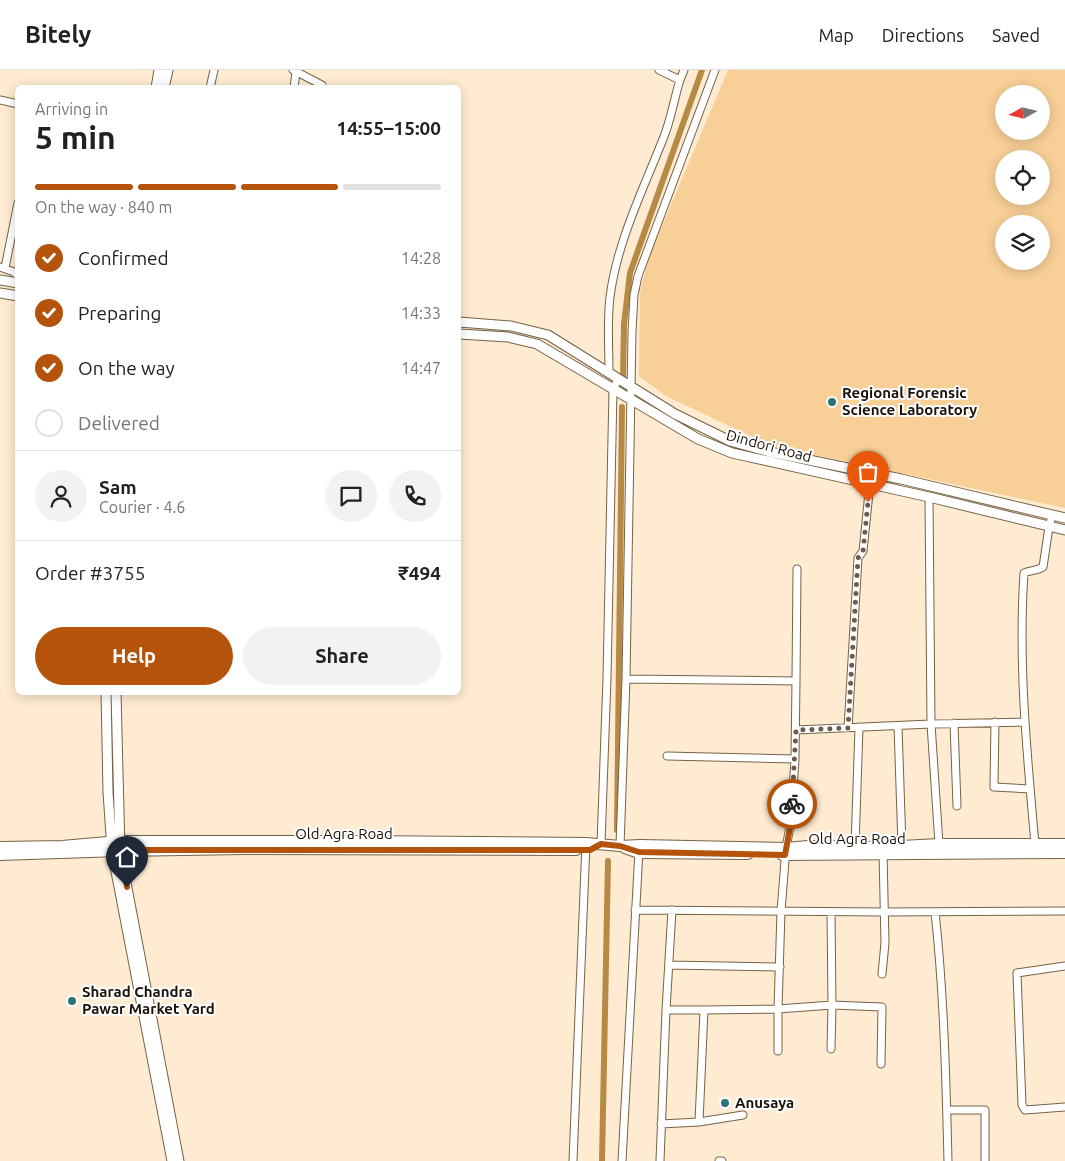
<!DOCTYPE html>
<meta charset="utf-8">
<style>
:root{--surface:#fff;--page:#f2f2f2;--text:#202124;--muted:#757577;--line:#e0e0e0;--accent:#b45309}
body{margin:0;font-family:Ubuntu,sans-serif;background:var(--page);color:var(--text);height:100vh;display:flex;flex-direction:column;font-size:19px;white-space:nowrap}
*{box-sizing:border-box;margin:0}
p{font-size:16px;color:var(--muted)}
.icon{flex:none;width:28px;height:28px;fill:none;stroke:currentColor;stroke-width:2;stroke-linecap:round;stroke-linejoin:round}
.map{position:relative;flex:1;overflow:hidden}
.side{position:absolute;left:15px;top:15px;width:446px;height:610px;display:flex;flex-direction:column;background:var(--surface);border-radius:8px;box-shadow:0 2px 12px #0003}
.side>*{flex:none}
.needle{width:32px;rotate:262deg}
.tools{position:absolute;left:995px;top:15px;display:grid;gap:10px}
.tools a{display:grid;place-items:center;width:55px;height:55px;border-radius:50%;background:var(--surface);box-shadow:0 2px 12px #0003;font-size:25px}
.pin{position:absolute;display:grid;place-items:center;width:42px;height:42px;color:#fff;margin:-51px -21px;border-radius:50% 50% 50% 0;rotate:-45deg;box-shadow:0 0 5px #0007}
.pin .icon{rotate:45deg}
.courier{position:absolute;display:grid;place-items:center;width:50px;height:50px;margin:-25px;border:4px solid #b45309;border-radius:50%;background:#fff;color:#222;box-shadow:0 1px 6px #0007}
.summary em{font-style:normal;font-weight:700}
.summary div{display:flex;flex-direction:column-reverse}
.summary{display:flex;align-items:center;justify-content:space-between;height:85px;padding:0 20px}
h1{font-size:32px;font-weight:700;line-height:38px}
.bar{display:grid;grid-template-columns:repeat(4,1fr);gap:8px 5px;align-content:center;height:60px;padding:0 20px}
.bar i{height:6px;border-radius:4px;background:var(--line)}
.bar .active{background:var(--accent)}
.bar p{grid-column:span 4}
.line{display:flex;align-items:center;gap:12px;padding:0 20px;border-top:1px solid var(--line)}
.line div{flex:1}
.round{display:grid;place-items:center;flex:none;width:52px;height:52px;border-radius:26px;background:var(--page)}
ol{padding:0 20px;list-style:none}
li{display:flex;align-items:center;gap:15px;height:55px}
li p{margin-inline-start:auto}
li .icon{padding:5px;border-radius:50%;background:var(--accent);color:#fff;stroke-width:4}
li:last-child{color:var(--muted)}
li i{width:28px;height:28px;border:2px solid var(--line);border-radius:50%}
.button{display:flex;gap:10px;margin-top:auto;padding:10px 20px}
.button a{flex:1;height:58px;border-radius:30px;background:var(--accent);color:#fff;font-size:20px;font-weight:700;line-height:58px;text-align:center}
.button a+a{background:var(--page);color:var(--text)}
header{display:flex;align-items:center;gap:30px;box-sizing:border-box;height:70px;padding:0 25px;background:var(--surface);border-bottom:1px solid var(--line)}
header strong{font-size:24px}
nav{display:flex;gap:28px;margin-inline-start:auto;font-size:18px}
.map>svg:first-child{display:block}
</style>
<header>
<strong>Bitely</strong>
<nav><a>Map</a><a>Directions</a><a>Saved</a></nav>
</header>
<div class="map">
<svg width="1065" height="1091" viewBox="0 0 1065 1091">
<rect width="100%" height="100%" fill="#feebd1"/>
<!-- green -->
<path fill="#f8cf96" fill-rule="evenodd" d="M728,0H1065V438L769,375L666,326L639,306L640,222L649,187ZM1004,24H1041V61H1004ZM1004,89H1041V126H1004ZM1004,154H1041V191H1004Z"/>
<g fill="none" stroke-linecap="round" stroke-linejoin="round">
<!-- canal -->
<path stroke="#b68945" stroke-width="6" d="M623,307L624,254L630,203L702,0
M617,760L622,337
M602,1091L608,791"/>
<!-- minor casing -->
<g stroke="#766245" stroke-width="9">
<path id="minor" d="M293,0L322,15
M680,10L684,0
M210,18L214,0
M294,18L296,2
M0,30L18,34
M0,197L14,202L18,206
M5,198L18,133
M609,303C609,278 607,252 610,227C617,172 643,120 663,69C671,50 674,29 680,10L659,0
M929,427L931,654L939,774
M626,609L796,611L795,689L791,751L786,778L781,841L778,939L704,940L699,1052L743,1045
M796,611L797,499
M995,652L994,717L1030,719
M954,653L957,736
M898,656L902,776
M848,658L858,488L863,481L870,413
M796,660L931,654L1025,652
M667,686L795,689
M601,774L607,608L613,320L618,309
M1035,774C1027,684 1018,594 1024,503C1030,500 1037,501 1043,497L1049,457L1052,445
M620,776L626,609L632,262L634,225L638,206L715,0
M855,777L859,657
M635,840L883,842L1065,841
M935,842C944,925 946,1008 948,1091
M669,895L780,897
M1065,896L1017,903L1022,1035L1025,1040L1065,1037
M882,904L885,873L883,782
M666,940L672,840
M831,979L832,935L882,937L881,994
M778,981V939L832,935L831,842
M947,1040H985V1091
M661,1054L699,1052
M573,1091L586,773
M622,1091L639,780
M660,1091L666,940H704
M719,1091H722"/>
</g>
<!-- major casing -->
<g stroke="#766245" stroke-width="11">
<path id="major" d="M156,18L159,0
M164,18L168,0
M0,210L18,213
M0,223L18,226
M459,252L511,256L548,265L675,344L730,371L770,382L901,409L1065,448
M459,264L508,267L537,274L698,369L732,383L929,427L1065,460
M106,622L108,722L112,781L172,1091
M116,622L120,781L179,1091"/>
</g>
<!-- highway casing -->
<g stroke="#766245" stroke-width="12">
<path id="highway" d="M0,777L62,776L119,771H357L586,773L620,776L640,775L786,778L808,776L883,777L939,774H1065
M625,778L639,783L748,784
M0,785L120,781L245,779L576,780
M782,785L1065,783"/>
</g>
<!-- minor -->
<use href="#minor" stroke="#fff" stroke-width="7"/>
<!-- major -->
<use href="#major" stroke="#fff" stroke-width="9"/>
<!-- highway -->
<use href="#highway" stroke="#fff" stroke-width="10"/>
</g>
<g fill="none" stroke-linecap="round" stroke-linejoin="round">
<!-- done -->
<path stroke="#695d4d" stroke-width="5" stroke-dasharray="0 9" d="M792,734L796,660L848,658L858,488L863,481L868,432"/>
<!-- route -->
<path stroke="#b45309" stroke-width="6" d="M127,817L120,780H590L601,774L620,776L639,782L785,785L791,752L792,734"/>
</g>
<!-- markers -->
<g fill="#2a7478" stroke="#fff" stroke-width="2">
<circle cx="832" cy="332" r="5"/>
<circle cx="72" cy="931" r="5"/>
<circle cx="725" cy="1033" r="5"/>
</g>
<g text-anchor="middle" stroke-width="4" stroke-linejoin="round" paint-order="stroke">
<!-- poi labels -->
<g font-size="15" font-weight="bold" fill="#191106" stroke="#fff" text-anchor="start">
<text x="842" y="328">Regional Forensic<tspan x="842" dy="17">Science Laboratory</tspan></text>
<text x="82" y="927">Sharad Chandra<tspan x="82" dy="17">Pawar Market Yard</tspan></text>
<text x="735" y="1038">Anusaya</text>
</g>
<!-- street labels -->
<g font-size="15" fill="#191106" stroke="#fff">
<text transform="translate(769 376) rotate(15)" y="5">Dindori Road</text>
<text x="344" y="769">Old Agra Road</text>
<text x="857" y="774">Old Agra Road</text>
</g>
</g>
</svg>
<div class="tools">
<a><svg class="needle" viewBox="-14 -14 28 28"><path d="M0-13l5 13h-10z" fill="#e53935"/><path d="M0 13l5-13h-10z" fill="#757577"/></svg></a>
<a><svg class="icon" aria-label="locate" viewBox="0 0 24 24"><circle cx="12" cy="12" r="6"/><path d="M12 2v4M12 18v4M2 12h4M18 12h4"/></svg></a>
<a><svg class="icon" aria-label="layers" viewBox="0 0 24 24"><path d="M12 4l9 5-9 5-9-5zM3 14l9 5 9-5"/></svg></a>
</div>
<div class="pin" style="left:868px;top:432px;background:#ea580c"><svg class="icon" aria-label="bag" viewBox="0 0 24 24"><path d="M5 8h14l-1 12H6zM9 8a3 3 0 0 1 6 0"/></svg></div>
<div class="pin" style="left:127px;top:817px;background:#1f2937"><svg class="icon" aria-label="home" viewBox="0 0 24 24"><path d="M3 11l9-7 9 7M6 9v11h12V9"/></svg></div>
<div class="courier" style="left:792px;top:734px"><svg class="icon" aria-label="bike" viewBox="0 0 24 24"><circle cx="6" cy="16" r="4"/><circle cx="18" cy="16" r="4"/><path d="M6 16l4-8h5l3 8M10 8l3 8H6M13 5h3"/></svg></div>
<section class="side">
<div class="summary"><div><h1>5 min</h1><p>Arriving in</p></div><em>14:55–15:00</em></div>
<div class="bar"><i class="active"></i><i class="active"></i><i class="active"></i><i></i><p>On the way · 840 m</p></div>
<ol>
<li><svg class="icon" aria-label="check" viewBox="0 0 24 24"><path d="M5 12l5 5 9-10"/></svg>Confirmed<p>14:28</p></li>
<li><svg class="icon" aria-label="check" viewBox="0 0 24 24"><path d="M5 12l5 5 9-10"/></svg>Preparing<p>14:33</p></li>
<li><svg class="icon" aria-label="check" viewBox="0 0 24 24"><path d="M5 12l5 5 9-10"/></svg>On the way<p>14:47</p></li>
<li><i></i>Delivered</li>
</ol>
<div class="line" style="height:90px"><a class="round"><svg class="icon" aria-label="person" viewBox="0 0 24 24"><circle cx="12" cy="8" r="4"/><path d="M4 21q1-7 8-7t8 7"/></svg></a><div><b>Sam</b><p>Courier · 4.6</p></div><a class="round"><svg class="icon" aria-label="chat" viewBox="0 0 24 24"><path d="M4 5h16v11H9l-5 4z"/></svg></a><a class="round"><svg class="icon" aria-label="phone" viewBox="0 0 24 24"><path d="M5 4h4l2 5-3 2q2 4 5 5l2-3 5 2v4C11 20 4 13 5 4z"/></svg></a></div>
<div class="line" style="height:65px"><div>Order #3755</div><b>₹494</b></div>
<div class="button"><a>Help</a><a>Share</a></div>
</section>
</div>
